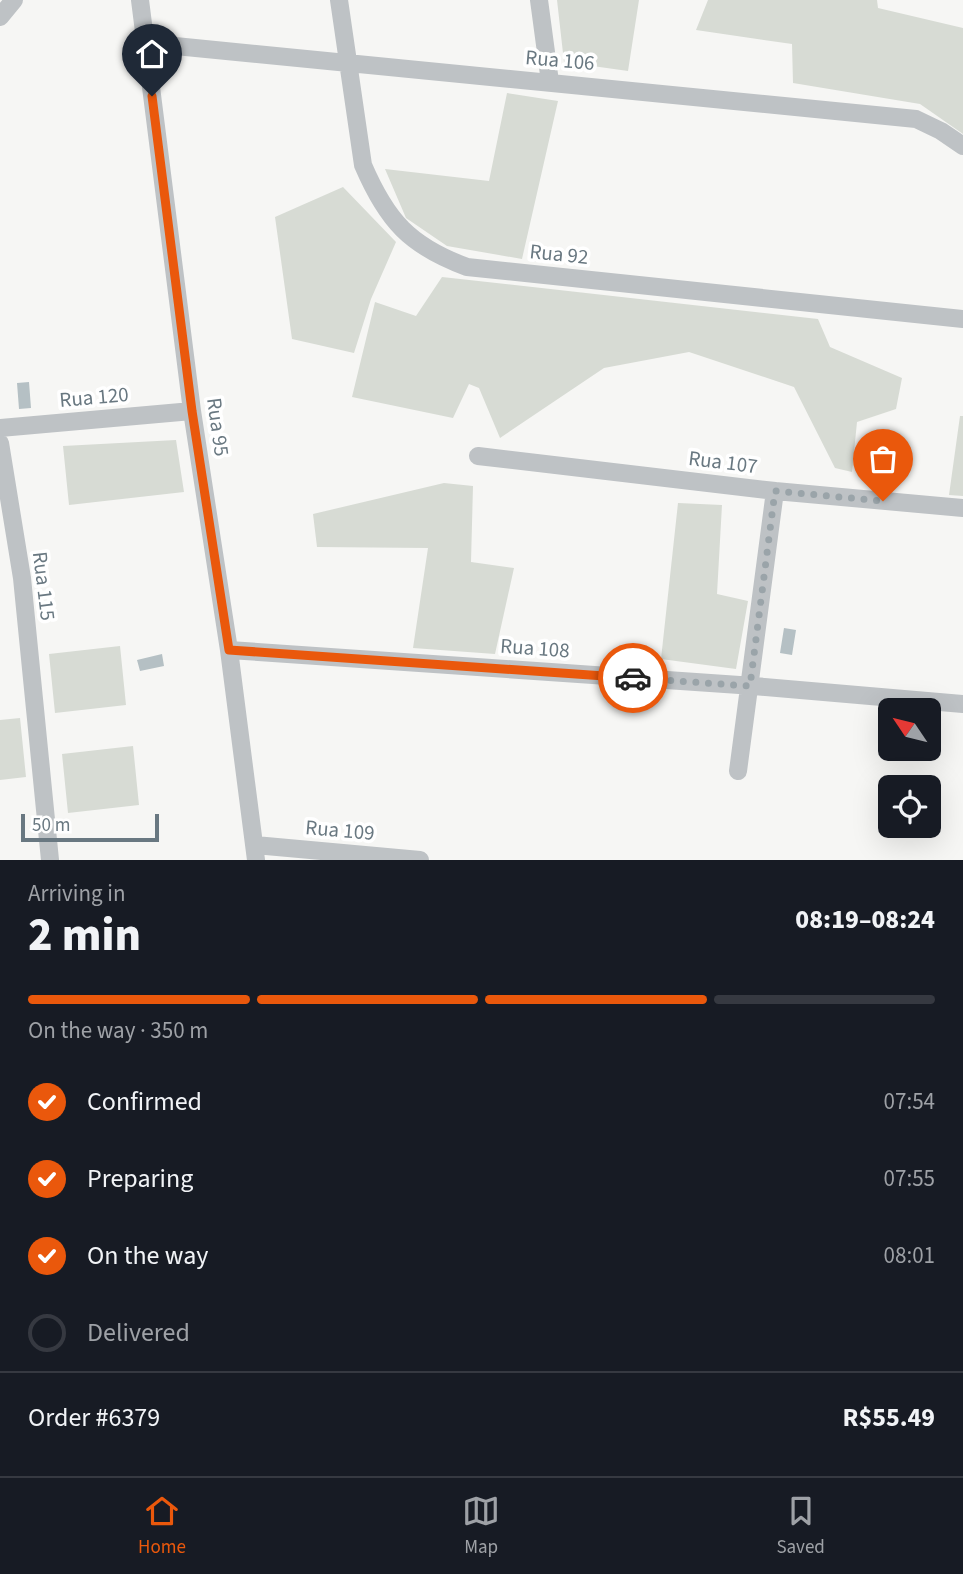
<!DOCTYPE html>
<meta charset="utf-8">
<style>
:root{--surface:#171b24;--page:#20242c;--text:#f1f3f6;--muted:#9ea1a6;--line:#363941;--accent:#ea580c}
body{margin:0;font-family:"Source Sans 3",sans-serif;background:var(--page);color:var(--text);height:100vh;display:flex;flex-direction:column;font-size:26px;white-space:nowrap}
*{box-sizing:border-box;margin:0}
p{font-size:23px;color:var(--muted)}
.icon{flex:none;width:38px;height:38px;fill:none;stroke:currentColor;stroke-width:2;stroke-linecap:round;stroke-linejoin:round}
.map{position:relative;height:860px;overflow:hidden}
.panel{display:flex;flex-direction:column;background:var(--surface);flex:1}
.panel>*{flex:none}
.needle{width:46px;rotate:305deg}
.controls{position:absolute;left:878px;top:698px;display:grid;gap:14px}
.controls a{display:grid;place-items:center;width:63px;height:63px;border-radius:10px;background:var(--surface);box-shadow:0 7px 28px #0002;font-size:35px}
.scale{position:absolute;left:21px;bottom:18px;width:138px;box-sizing:border-box;padding-left:7px;border:4px solid #697881;border-top:0;font-size:19px;line-height:24px;white-space:nowrap;color:#697881;-webkit-text-stroke:5px #fff;paint-order:stroke}
.pin{position:absolute;display:grid;place-items:center;width:60px;height:60px;color:#fff;margin:-72px -30px;border-radius:50% 50% 50% 0;rotate:-45deg;box-shadow:0 0 7px #0007}
.pin .icon{rotate:45deg}
.courier{position:absolute;display:grid;place-items:center;width:70px;height:70px;margin:-35px;border:5px solid #ea580c;border-radius:50%;background:#fff;color:#222;box-shadow:0 2px 9px #0007}
.overview em{font-style:normal;font-weight:800}
.overview div{display:flex;flex-direction:column-reverse}
.overview{display:flex;align-items:center;justify-content:space-between;height:119px;padding:0 28px}
h1{font-size:46px;font-weight:800;line-height:52px}
.bar{display:grid;grid-template-columns:repeat(4,1fr);gap:10px 7px;align-content:center;height:84px;padding:0 28px}
.bar i{height:9px;border-radius:5px;background:var(--line)}
.bar .on{background:var(--accent)}
.bar p{grid-column:span 4}
.line{display:flex;align-items:center;gap:18px;padding:0 28px;border-top:2px solid var(--line)}
.line div{flex:1}
ol{padding:0 28px;list-style:none}
li{display:flex;align-items:center;gap:21px;height:77px}
li p{margin-inline-start:auto}
li .icon{padding:7px;border-radius:50%;background:var(--accent);color:#fff;stroke-width:4}
li:last-child{color:var(--muted)}
li i{width:38px;height:38px;border:4px solid var(--line);border-radius:50%}
.tabs{display:flex;justify-content:space-around;align-items:center;height:98px;border-top:2px solid var(--line);background:var(--surface);font-size:19px;color:var(--muted)}
.tabs a{display:grid;justify-items:center;gap:4px}
.tabs .on{color:var(--accent)}
.map>svg:first-child{display:block}
</style>
<div class="map">
<svg width="963" height="860" viewBox="0 0 963 860">
<rect width="100%" height="100%" fill="#f6f6f4"/>
<!-- green -->
<path fill="#d7dbd4" d="M557,0H639L628,71L564,62Z
M708,0H877L878,8L963,28V134L920,104L793,83L792,44L696,30Z
M507,93L558,101L522,259L447,246L406,218L385,169L489,181Z
M343,187L396,242L371,299L354,353L292,339L275,217Z
M442,277L818,319L830,347L902,378L896,409L857,422L852,472L835,468L794,387L689,352L604,368L500,438L479,388L469,384L453,418L352,397L375,302L416,316Z
M960,416H963V496L949,495Z
M176,440L184,492L69,505L63,446Z
M444,483L473,486L471,562L514,568L495,654L413,648L428,548L317,547L313,514Z
M678,503L722,505L717,594L748,601L736,669L661,659Z
M120,646L126,705L55,713L49,654Z
M20,718L26,777L0,780V720Z
M133,746L139,805L68,813L62,754Z"/>
<!-- water -->
<path fill="#b5c0c4" d="M29,382L31,408L19,409L17,383Z
M784,628L796,630L792,655L780,653Z
M162,654L164,666L140,671L137,660Z"/>
<g fill="none" stroke-linecap="round" stroke-linejoin="round">
<!-- minor -->
<path stroke="#bec2c5" stroke-width="18" d="M140,0L192,411L229,650L256,860
M339,0L363,165C387,221 410,246 467,267L963,319
M539,0L550,82
M0,17L14,0
M145,43L916,119L941,131L963,146
M0,428L192,411
M0,443L22,578L50,860
M478,456L775,491L963,508
M229,650L754,686L963,704
M738,771L775,491
M255,845L420,860"/>
</g>
<g fill="none" stroke-linecap="round" stroke-linejoin="round">
<!-- done -->
<path stroke="#9aa4a9" stroke-width="7" stroke-dasharray="0 12.6" d="M633,678L750,686L775,491L883,501"/>
<!-- route -->
<path stroke="#ea580c" stroke-width="9" d="M152,96L192,411L229,650L633,678"/>
</g>
<g text-anchor="middle" stroke-width="7" stroke-linejoin="round" paint-order="stroke">
<!-- street labels -->
<g font-size="21" fill="#697881" stroke="#fff">
<text transform="translate(560 60) rotate(5)" y="7">Rua 106</text>
<text transform="translate(559 254) rotate(6)" y="7">Rua 92</text>
<text transform="translate(94 397) rotate(-5)" y="7">Rua 120</text>
<text transform="translate(218 427) rotate(82)" y="7">Rua 95</text>
<text transform="translate(723 462) rotate(7)" y="7">Rua 107</text>
<text transform="translate(44 586) rotate(83)" y="7">Rua 115</text>
<text transform="translate(535 648) rotate(4)" y="7">Rua 108</text>
<text transform="translate(340 830) rotate(5)" y="7">Rua 109</text>
</g>
</g>
</svg>
<div class="controls">
<a><svg class="needle" viewBox="-14 -14 28 28"><path d="M0-13l5 13h-10z" fill="#e53935"/><path d="M0 13l5-13h-10z" fill="#9ea1a6"/></svg></a>
<a><svg class="icon" aria-label="locate" viewBox="0 0 24 24"><circle cx="12" cy="12" r="6"/><path d="M12 2v4M12 18v4M2 12h4M18 12h4"/></svg></a>
</div>
<div class="scale">50 m</div>
<div class="pin" style="left:883px;top:501px;background:#ea580c"><svg class="icon" aria-label="bag" viewBox="0 0 24 24"><path d="M5 8h14l-1 12H6zM9 8a3 3 0 0 1 6 0"/></svg></div>
<div class="pin" style="left:152px;top:96px;background:#1f2937"><svg class="icon" aria-label="home" viewBox="0 0 24 24"><path d="M3 11l9-7 9 7M6 9v11h12V9"/></svg></div>
<div class="courier" style="left:633px;top:678px"><svg class="icon" aria-label="car" viewBox="0 0 24 24"><path d="M5 17H2v-5l4-1 3-4h7l3 4 3 1v5h-3M9 17h6M6 11h13"/><circle cx="7" cy="17" r="2"/><circle cx="17" cy="17" r="2"/></svg></div>
</div>
<section class="panel">
<div class="overview"><div><h1>2 min</h1><p>Arriving in</p></div><em>08:19–08:24</em></div>
<div class="bar"><i class="on"></i><i class="on"></i><i class="on"></i><i></i><p>On the way · 350 m</p></div>
<ol>
<li><svg class="icon" aria-label="check" viewBox="0 0 24 24"><path d="M5 12l5 5 9-10"/></svg>Confirmed<p>07:54</p></li>
<li><svg class="icon" aria-label="check" viewBox="0 0 24 24"><path d="M5 12l5 5 9-10"/></svg>Preparing<p>07:55</p></li>
<li><svg class="icon" aria-label="check" viewBox="0 0 24 24"><path d="M5 12l5 5 9-10"/></svg>On the way<p>08:01</p></li>
<li><i></i>Delivered</li>
</ol>
<div class="line" style="height:91px"><div>Order #6379</div><b>R$55.49</b></div>
</section>
<nav class="tabs">
<a class="on"><svg class="icon" aria-label="home" viewBox="0 0 24 24"><path d="M3 11l9-7 9 7M6 9v11h12V9"/></svg>Home</a>
<a><svg class="icon" aria-label="map" viewBox="0 0 24 24"><path d="M3 6l6-2 6 2 6-2v14l-6 2-6-2-6 2zM9 4v14M15 6v14"/></svg>Map</a>
<a><svg class="icon" aria-label="saved" viewBox="0 0 24 24"><path d="M7 4h10v16l-5-4-5 4z"/></svg>Saved</a>
</nav>
